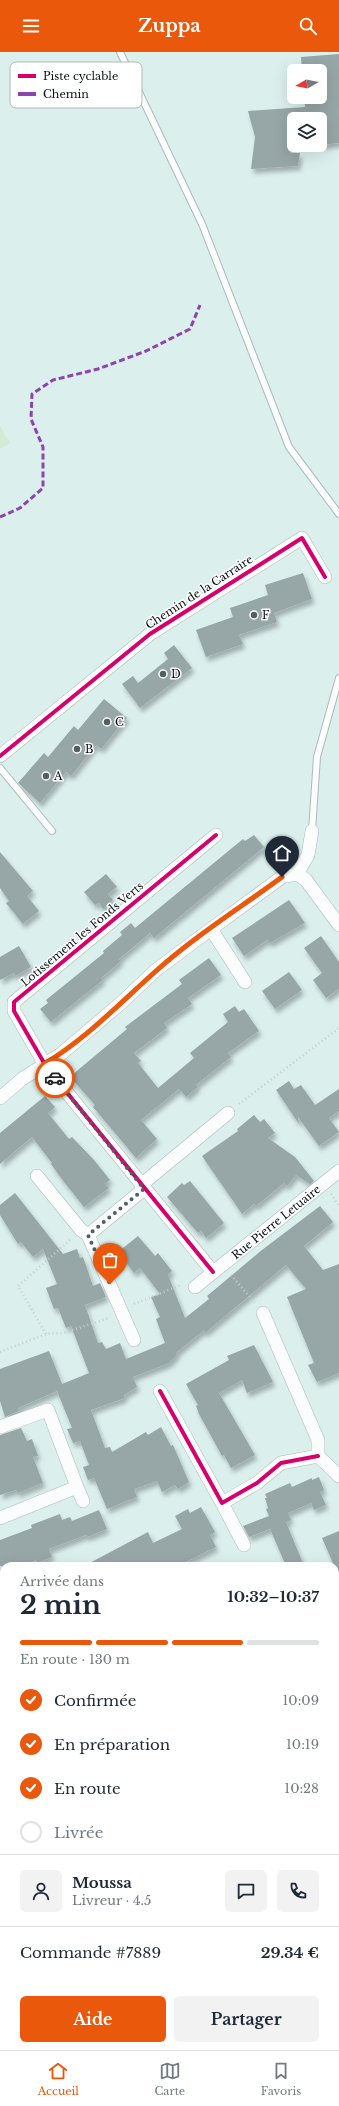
<!DOCTYPE html>
<html lang="fr">
<meta charset="utf-8">
<style>
:root{--surface:#fff;--page:#f2f2f3;--text:#1f2937;--muted:#747a83;--line:#e0e1e3;--accent:#ea580c}
body{margin:0;font-family:"Libre Baskerville",serif;background:var(--page);color:var(--text);height:100vh;display:flex;flex-direction:column;font-size:15px;white-space:nowrap}
*{box-sizing:border-box;margin:0}
p{font-size:13px;color:var(--muted)}
.icon{flex:none;width:22px;height:22px;fill:none;stroke:currentColor;stroke-width:2;stroke-linecap:round;stroke-linejoin:round}
.map{position:relative;flex:1;overflow:hidden}
.panel{position:absolute;left:0px;top:1510px;width:339px;height:488px;display:flex;flex-direction:column;background:var(--surface);border-radius:12px 12px 0 0;box-shadow:0 4px 16px #0002}
.panel>*{flex:none}
.needle{width:26px;rotate:260deg}
.fabs{position:absolute;left:287px;top:12px;display:grid;gap:8px}
.fabs a{display:grid;place-items:center;width:40px;height:40px;border-radius:6px;background:var(--surface);box-shadow:0 4px 16px #0002;font-size:20px}
.pin{position:absolute;display:grid;place-items:center;width:34px;height:34px;color:#fff;margin:-41px -17px;border-radius:50% 50% 50% 0;rotate:-45deg;box-shadow:0 0 4px #0007}
.pin .icon{rotate:45deg}
.courier{position:absolute;display:grid;place-items:center;width:40px;height:40px;margin:-20px;border:3px solid #ea580c;border-radius:50%;background:#fff;color:#222;box-shadow:0 1px 5px #0007}
.headline em{font-style:normal;font-weight:700}
.headline div{display:flex;flex-direction:column-reverse}
.headline{display:flex;align-items:center;justify-content:space-between;height:68px;padding:0 20px}
h1{font-size:26px;font-weight:700;line-height:30px}
.bar{display:grid;grid-template-columns:repeat(4,1fr);gap:6px 4px;align-content:center;height:48px;padding:0 20px}
.bar i{height:5px;border-radius:3px;background:var(--line)}
.bar .current{background:var(--accent)}
.bar p{grid-column:span 4}
.line{display:flex;align-items:center;gap:10px;padding:0 20px;border-top:1px solid var(--line)}
.line div{flex:1}
.round{display:grid;place-items:center;flex:none;width:42px;height:42px;border-radius:6px;background:var(--page)}
ol{padding:0 20px;list-style:none}
li{display:flex;align-items:center;gap:12px;height:44px}
li p{margin-inline-start:auto}
li .icon{padding:4px;border-radius:50%;background:var(--accent);color:#fff;stroke-width:4}
li:last-child{color:var(--muted)}
li i{width:22px;height:22px;border:2px solid var(--line);border-radius:50%}
.cta{display:flex;gap:8px;margin-top:auto;padding:8px 20px}
.cta a{flex:1;height:46px;border-radius:6px;background:var(--accent);color:#fff;font-size:16px;font-weight:700;line-height:46px;text-align:center}
.cta a+a{background:var(--page);color:var(--text)}
header{display:flex;justify-content:space-between;align-items:center;height:52px;padding:0 20px;background:var(--accent);color:#fff;font-size:18px;font-weight:700}
.dock{display:flex;justify-content:space-around;align-items:center;height:56px;border-top:1px solid var(--line);background:var(--surface);font-size:11px;color:var(--muted)}
.dock a{display:grid;justify-items:center;gap:2px}
.dock .current{color:var(--accent)}
.map>svg:first-child{display:block}
</style>
<header><svg class="icon" aria-label="menu" viewBox="0 0 24 24"><path d="M4 6h16M4 12h16M4 18h16"/></svg>Zuppa<svg class="icon" aria-label="search" viewBox="0 0 24 24"><circle cx="10" cy="10" r="6"/><path d="M15 15l6 6"/></svg></header>
<div class="map">
<svg width="339" height="1998" viewBox="0 0 339 1998">
<defs>
<filter id="shadow"><feDropShadow dx="2.5" dy="4.5" stdDeviation="2" flood-color="#0004"/></filter>
</defs>
<rect width="100%" height="100%" fill="#dbefed"/>
<!-- green -->
<path fill="#d5ead5" d="M0,374L10,391L0,397Z"/>
<!-- building -->
<path fill="#97a6a7" filter="url(#shadow)" d="M339,2V91L320,93V67H294V69H287L290,101H300L298,114L251,117L255,85L248,59L305,55L304,45H320V19H302L301,5Z
M303,521L312,547L274,561L277,570L239,583L243,592L206,605L196,578L233,565L230,556L268,543L265,533Z
M174,593L192,616L140,656L122,632L133,624L138,631L168,607L164,601Z
M104,647L127,666L101,697L96,693L71,724L66,720L40,751L18,731L44,701L48,705L74,674L78,678Z
M254,783L264,795L154,886L150,881L119,907L121,909L101,926L103,928L51,970L40,957L48,951L46,948L104,901L103,899L122,883L120,880L131,871L135,876L232,796L243,787L245,789Z
M0,800L33,839L27,844L39,859L23,872L6,851L9,849L0,836Z
M106,822L117,835L108,842L113,848L103,857L99,851L95,853L84,840Z
M289,848L305,871L270,891L267,888L244,904L232,886Z
M321,884L339,910V937L326,946L313,928L322,921L304,896Z
M19,894L31,915L15,924L14,921L0,928V905Z
M209,906L221,923L188,946L192,952L164,971L167,976L134,1001L141,1009L138,1011L158,1036L194,1006L190,1001L228,970L223,962L235,954L239,960L244,957L259,979L228,1001L231,1005L196,1033L198,1035L186,1045L179,1037L141,1068L157,1087L136,1106L93,1055L95,1053L72,1027L74,1026L72,1023L127,977L125,975L182,932L179,928Z
M289,920L302,938L275,957L262,939Z
M289,1029L294,1037L301,1033L315,1053L339,1037V1059L329,1066L339,1080L319,1094L298,1065L299,1072L276,1038Z
M45,1044L55,1055L48,1061L69,1087L72,1085L94,1108L110,1128L105,1132L109,1136L84,1155L61,1126L51,1112L52,1111L32,1085L0,1112V1081Z
M254,1063L260,1070L264,1067L275,1081L268,1086L295,1105L314,1129L310,1132L296,1123L287,1134L284,1131L256,1154L254,1152L242,1162L202,1104L238,1079L237,1077Z
M190,1129L224,1171L206,1186L201,1179L198,1181L167,1145L182,1131L184,1133Z
M15,1141L63,1202L77,1197L80,1206L83,1205L93,1234L100,1231L106,1245L85,1253L98,1291L102,1290L106,1297L120,1291L126,1307L165,1291L156,1267L160,1265L151,1245L160,1242L140,1216L134,1221L118,1200L138,1184L155,1204L158,1201L172,1219L168,1223L185,1266L209,1247L207,1244L262,1198L320,1154L333,1170L304,1194L323,1218L339,1212V1321L317,1330L308,1313L314,1311L287,1245L306,1237L286,1213L205,1281L204,1278L176,1301L177,1303L169,1311L133,1325L137,1335L124,1343L125,1346L91,1358L105,1396L110,1395L112,1400L146,1380L148,1383L161,1375L171,1394L173,1393L189,1430L178,1437L175,1433L162,1440L157,1429L134,1437L137,1445L107,1457L94,1426L88,1428L83,1415L89,1413L80,1389L73,1391L67,1377L72,1376L57,1339L18,1356L19,1359L5,1365L0,1349V1317L49,1299L62,1332L89,1321L71,1274L66,1276L58,1256L54,1257L46,1236L57,1232L43,1197L33,1205L21,1190L18,1192L0,1163V1153Z
M254,1293L273,1330L247,1341L242,1328L219,1341L255,1403L231,1416L224,1403L222,1404L199,1362L196,1354L198,1353L186,1332L229,1308L227,1304Z
M21,1376L27,1389L32,1387L38,1404L33,1405L43,1431L18,1441L16,1438L0,1443V1383Z
M319,1425L324,1438L320,1440L326,1453L314,1458L311,1451L288,1461L291,1468L286,1470L304,1514H286L270,1477L249,1485L243,1474L269,1464L266,1457L268,1456L265,1446H267L265,1442L290,1431L292,1435L312,1426V1428Z
M201,1455L215,1480L210,1483L216,1495L178,1514H84L148,1480L153,1491L182,1477L175,1464L188,1457L190,1461Z
M99,1458L107,1477L87,1485L86,1483L49,1497L52,1505L37,1511L36,1508L20,1514H0V1488L32,1476L31,1473L60,1462L62,1468L70,1465L72,1469Z
M339,1479V1525L322,1486Z"/>
<g fill="none" stroke-linecap="round" stroke-linejoin="round">
<!-- service casing -->
<g stroke="#abbbb9" stroke-width="8">
<path id="service" d="M120,0L202,172L289,395L339,462
M0,716L52,779
M312,779L317,705L339,626"/>
</g>
<!-- minor casing -->
<g stroke="#abbbb9" stroke-width="14">
<path id="minor" d="M0,704L150,582L302,486L325,525
M297,822L306,828L339,873
M297,822L308,803L312,779
M211,877L245,930
M0,1046L22,1027L61,1002L121,951L156,918L211,877L282,825L297,822
M37,1124L81,1178L88,1183L144,1137
M141,1133L228,1061
M88,1183L134,1288
M213,1220L47,1016L14,959V950L216,783
M195,1235L339,1119
M263,1261L318,1388V1404L339,1424
M160,1339L222,1451L257,1431L281,1411L318,1404
M0,1375L48,1358L77,1435
M222,1451L244,1493
M0,1466L77,1435L83,1449
M335,1695L339,1693
M0,1790L4,1789
M335,1860H339
M333,1994L339,1997
M298,1998L299,1994"/>
</g>
<!-- path -->
<path stroke="#c8cfcf" stroke-width="2.5" stroke-dasharray="1 3" stroke-linecap="butt" d="M239,1052L339,976
M331,1142L339,1154
M231,1223L255,1251
M134,1252L181,1233
M46,1282L18,1234L71,1187
M0,1300L46,1282L63,1281L109,1266"/>
<!-- service -->
<use href="#service" stroke="#fafdfc" stroke-width="6"/>
<!-- minor -->
<use href="#minor" stroke="#fafdfc" stroke-width="13"/>
<!-- quiet -->
<path stroke="#8e44ad" stroke-width="3" stroke-dasharray="6 3" stroke-linecap="butt" d="M0,465L20,456L43,436V395L31,367L32,342L53,328L98,317L146,299L190,277L200,253"/>
<!-- cycleway casing -->
<g stroke="#fff" stroke-width="6">
<path id="cycleway" d="M0,704L150,582L302,486L325,525
M213,1220L47,1016L14,959V950L216,783
M160,1339L222,1451L257,1431L281,1411L318,1404"/>
</g>
<!-- cycleway -->
<use href="#cycleway" stroke="#d6006c" stroke-width="4"/>
</g>
<g fill="none" stroke-linecap="round" stroke-linejoin="round">
<!-- done -->
<path stroke="#51605f" stroke-width="4" stroke-dasharray="0 7.2" d="M55,1026L144,1137L88,1183L110,1232"/>
<!-- route -->
<path stroke="#ea580c" stroke-width="5" d="M55,1026L44,1012C86,987 120,951 156,919C195,884 240,856 282,825"/>
</g>
<!-- markers -->
<g fill="#51605f" stroke="#fff" stroke-width="1.5">
<circle cx="254" cy="563" r="4"/>
<circle cx="163" cy="622" r="4"/>
<circle cx="107" cy="670" r="4"/>
<circle cx="77" cy="697" r="4"/>
<circle cx="46" cy="724" r="4"/>
</g>
<g text-anchor="middle" stroke-width="3" stroke-linejoin="round" paint-order="stroke">
<!-- street labels -->
<g font-size="11" fill="#061312" stroke="#fff">
<text transform="translate(199 540) rotate(-33)" y="4">Chemin de la Carraire</text>
<text transform="translate(82 882) rotate(-40)" y="4">Lotissement les Fonds Verts</text>
<text transform="translate(276 1170) rotate(-39)" y="4">Rue Pierre Letuaire</text>
</g>
<!-- poi labels -->
<g font-size="11" fill="#061312" stroke="#fff" text-anchor="start">
<text x="262" y="567">F</text>
<text x="171" y="626">D</text>
<text x="115" y="674">C</text>
<text x="85" y="701">B</text>
<text x="54" y="728">A</text>
</g>
</g>
<!-- legend -->
<rect x="10" y="10" width="132" height="46" rx="6" fill="#fff" stroke="#b4b8b8" stroke-width="1"/>
<rect x="18" y="22" width="18" height="4" fill="#d6006c"/>
<rect x="18" y="40" width="18" height="4" fill="#8e44ad"/>
<g font-size="11" fill="#061312">
<text x="43" y="28">Piste cyclable</text>
<text x="43" y="46">Chemin</text>
</g>
</svg>
<div class="fabs">
<a><svg class="needle" viewBox="-14 -14 28 28"><path d="M0-13l5 13h-10z" fill="#e53935"/><path d="M0 13l5-13h-10z" fill="#747a83"/></svg></a>
<a><svg class="icon" aria-label="layers" viewBox="0 0 24 24"><path d="M12 4l9 5-9 5-9-5zM3 14l9 5 9-5"/></svg></a>
</div>
<div class="pin" style="left:110px;top:1232px;background:#ea580c"><svg class="icon" aria-label="bag" viewBox="0 0 24 24"><path d="M5 8h14l-1 12H6zM9 8a3 3 0 0 1 6 0"/></svg></div>
<div class="pin" style="left:282px;top:825px;background:#1f2937"><svg class="icon" aria-label="home" viewBox="0 0 24 24"><path d="M3 11l9-7 9 7M6 9v11h12V9"/></svg></div>
<div class="courier" style="left:55px;top:1026px"><svg class="icon" aria-label="car" viewBox="0 0 24 24"><path d="M5 17H2v-5l4-1 3-4h7l3 4 3 1v5h-3M9 17h6M6 11h13"/><circle cx="7" cy="17" r="2"/><circle cx="17" cy="17" r="2"/></svg></div>
<section class="panel">
<div class="headline"><div><h1>2 min</h1><p>Arrivée dans</p></div><em>10:32–10:37</em></div>
<div class="bar"><i class="current"></i><i class="current"></i><i class="current"></i><i></i><p>En route · 130 m</p></div>
<ol>
<li><svg class="icon" aria-label="check" viewBox="0 0 24 24"><path d="M5 12l5 5 9-10"/></svg>Confirmée<p>10:09</p></li>
<li><svg class="icon" aria-label="check" viewBox="0 0 24 24"><path d="M5 12l5 5 9-10"/></svg>En préparation<p>10:19</p></li>
<li><svg class="icon" aria-label="check" viewBox="0 0 24 24"><path d="M5 12l5 5 9-10"/></svg>En route<p>10:28</p></li>
<li><i></i>Livrée</li>
</ol>
<div class="line" style="height:72px"><a class="round"><svg class="icon" aria-label="person" viewBox="0 0 24 24"><circle cx="12" cy="8" r="4"/><path d="M4 21q1-7 8-7t8 7"/></svg></a><div><b>Moussa</b><p>Livreur · 4.5</p></div><a class="round"><svg class="icon" aria-label="chat" viewBox="0 0 24 24"><path d="M4 5h16v11H9l-5 4z"/></svg></a><a class="round"><svg class="icon" aria-label="phone" viewBox="0 0 24 24"><path d="M5 4h4l2 5-3 2q2 4 5 5l2-3 5 2v4C11 20 4 13 5 4z"/></svg></a></div>
<div class="line" style="height:52px"><div>Commande #7889</div><b>29.34 €</b></div>
<div class="cta"><a>Aide</a><a>Partager</a></div>
</section>
</div>
<nav class="dock">
<a class="current"><svg class="icon" aria-label="home" viewBox="0 0 24 24"><path d="M3 11l9-7 9 7M6 9v11h12V9"/></svg>Accueil</a>
<a><svg class="icon" aria-label="map" viewBox="0 0 24 24"><path d="M3 6l6-2 6 2 6-2v14l-6 2-6-2-6 2zM9 4v14M15 6v14"/></svg>Carte</a>
<a><svg class="icon" aria-label="saved" viewBox="0 0 24 24"><path d="M7 4h10v16l-5-4-5 4z"/></svg>Favoris</a>
</nav>
